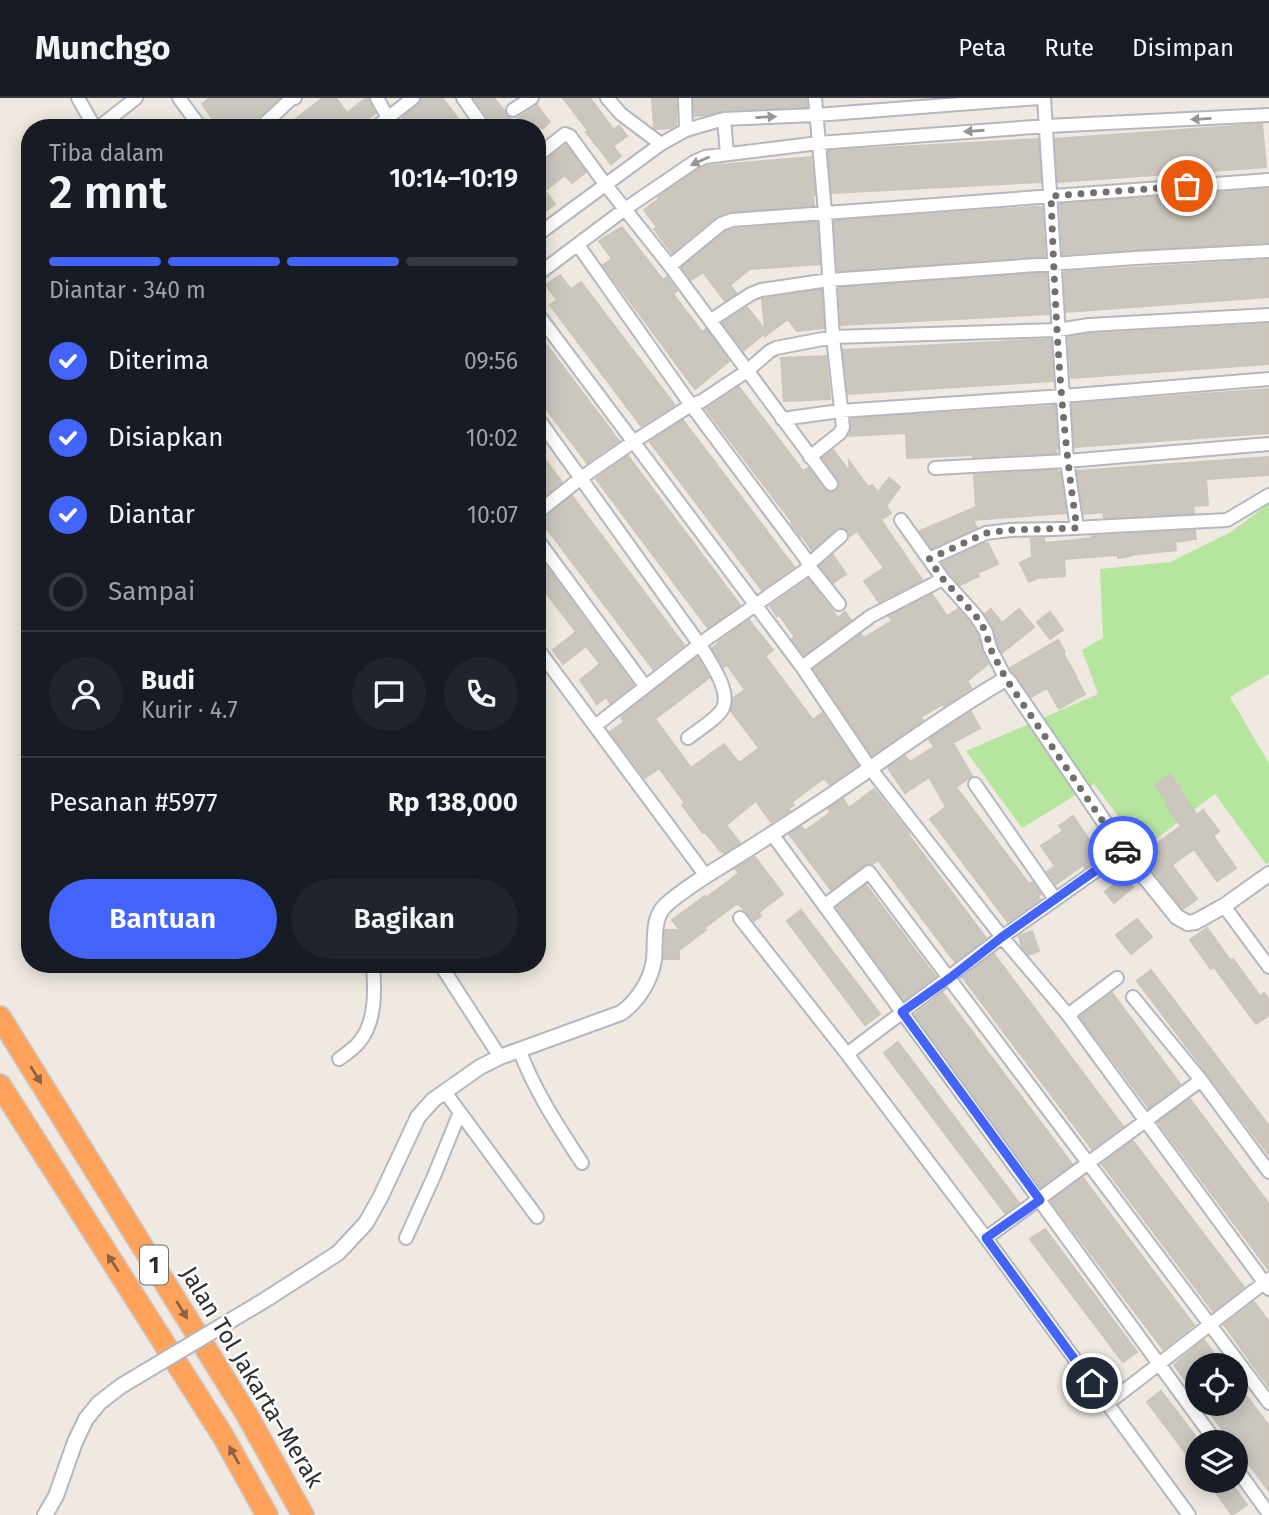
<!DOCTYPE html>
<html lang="id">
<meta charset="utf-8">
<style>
:root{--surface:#171b24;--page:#20242c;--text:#f1f3f6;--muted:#9ea1a6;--line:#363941;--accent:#4264fb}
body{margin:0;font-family:"Fira Sans",sans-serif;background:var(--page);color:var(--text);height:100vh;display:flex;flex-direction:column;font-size:26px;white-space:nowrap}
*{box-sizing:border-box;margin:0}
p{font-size:23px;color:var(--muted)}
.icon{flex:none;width:38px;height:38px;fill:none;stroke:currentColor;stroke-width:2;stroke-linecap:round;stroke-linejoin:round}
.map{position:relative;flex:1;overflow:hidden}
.panel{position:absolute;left:21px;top:21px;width:525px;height:854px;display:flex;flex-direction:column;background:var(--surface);border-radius:28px;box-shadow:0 4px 18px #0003}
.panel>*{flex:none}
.tools{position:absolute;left:1185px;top:1255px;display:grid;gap:14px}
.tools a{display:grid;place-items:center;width:63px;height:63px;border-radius:50%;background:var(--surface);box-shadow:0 4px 18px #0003;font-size:35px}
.pin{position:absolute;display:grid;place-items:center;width:60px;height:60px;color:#fff;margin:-30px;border:4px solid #fff;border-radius:50%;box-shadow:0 2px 7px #0007}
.courier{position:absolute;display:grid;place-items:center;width:70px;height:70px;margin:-35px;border:5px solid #4264fb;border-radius:50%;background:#fff;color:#222;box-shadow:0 2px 9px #0007}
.overview em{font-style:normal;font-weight:600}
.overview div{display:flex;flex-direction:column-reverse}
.overview{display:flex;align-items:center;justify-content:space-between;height:119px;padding:0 28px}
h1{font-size:46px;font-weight:600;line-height:52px}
.bar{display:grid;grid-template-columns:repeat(4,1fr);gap:10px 7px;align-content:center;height:84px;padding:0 28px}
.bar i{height:9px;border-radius:5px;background:var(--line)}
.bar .active{background:var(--accent)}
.bar p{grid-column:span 4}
.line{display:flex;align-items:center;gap:18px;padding:0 28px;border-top:2px solid var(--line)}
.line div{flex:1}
.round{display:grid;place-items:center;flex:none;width:74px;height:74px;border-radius:37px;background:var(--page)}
ol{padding:0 28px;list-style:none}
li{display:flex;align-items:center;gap:21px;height:77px}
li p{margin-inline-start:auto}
li .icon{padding:7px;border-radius:50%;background:var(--accent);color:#fff;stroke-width:4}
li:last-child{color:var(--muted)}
li i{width:38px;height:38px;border:4px solid var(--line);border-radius:50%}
.button{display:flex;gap:14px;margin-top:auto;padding:14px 28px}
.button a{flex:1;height:80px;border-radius:42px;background:var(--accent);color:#fff;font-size:28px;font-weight:600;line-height:80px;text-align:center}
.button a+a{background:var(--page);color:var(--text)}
header{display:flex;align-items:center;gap:42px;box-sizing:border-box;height:98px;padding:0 35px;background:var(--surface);border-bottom:2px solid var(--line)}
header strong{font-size:33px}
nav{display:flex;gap:38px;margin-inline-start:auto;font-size:24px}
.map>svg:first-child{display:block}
</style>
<header>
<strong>Munchgo</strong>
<nav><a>Peta</a><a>Rute</a><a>Disimpan</a></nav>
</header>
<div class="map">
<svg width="1269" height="1417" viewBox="0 0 1269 1417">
<rect width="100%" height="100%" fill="#efe9e1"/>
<!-- green -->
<path fill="#b6e59e" d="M1269,406V576L1230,599L1269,665V764L1266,766L1215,696L1143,751L1094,686L1022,730L966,653L1098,596L1082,552L1103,540L1100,471L1170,464L1229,435Z"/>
<!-- building -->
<path fill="#cbc7bf" stroke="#cbc5ba" stroke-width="2" d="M210,0H279L262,16L244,30H219L202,6Z
M323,0H336L347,15L366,0H368L375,15L356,30H284Z
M422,0H442L465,29L470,26L473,30H410L402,19L418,7Z
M474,0H494L513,24L537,7L550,24L543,30H493L485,15Z
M563,0H590L614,32L619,28L627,38L613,48L621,58L611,66L586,34L588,33Z
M652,0H676V27L672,30L656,31L654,30Z
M694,0H806L807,9L724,12L707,17L694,18Z
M1262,26L1266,69L1058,84L1055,41Z
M1038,41L1041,84L832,95L828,53Z
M566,47L586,74L572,85L565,77L537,99V67L542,65Z
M811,59L815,97H813L814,107L729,114L715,119L672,155L654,131L657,129L644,112L659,101L658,99L698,72L707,68Z
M1269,91V144L1063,156L1060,106Z
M547,95L555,106L537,119V103Z
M1032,109H1042L1045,158L838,173L834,123Z
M817,124L820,166L750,171L730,187L736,195L725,203L703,174L691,182L682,169L725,134L734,131Z
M622,129L663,182L667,179L677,193L673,196L702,234L706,231L729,263L695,291L603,167L612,161L599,143Z
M1269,162V199L1066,214L1064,174Z
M1046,175L1049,216L841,227L839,190Z
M560,177L571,191L581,184L674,306L673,308L641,328L550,207L557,202L546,187Z
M821,192L824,230L797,233L788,221L765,238V235L743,253L723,225L747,209L765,232L762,201Z
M1269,226V266L1071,280L1068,239L1090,236Z
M537,234L619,343L587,365L537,299Z
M1051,241L1053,283L848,296L843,252Z
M826,258L830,301L784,303L781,260Z
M739,289L803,373L808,370L827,394L836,393L840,386L838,381L823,360L833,352L850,374L849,363L868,389L872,387L878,394L889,380L900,389L886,408L891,415L881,422L922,482L879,504L864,483L884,470L857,433L850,438L847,432L839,430L812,452L801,437L800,438L791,425L792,424L706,311Z
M1269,291V335L1075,349L1072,306Z
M1055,308L1057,351H1055L1056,355L973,359V357L907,360L906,335L848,338L852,329L851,321Z
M683,322L794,469L762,492L650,344Z
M537,351L562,384L537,404Z
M628,358L740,507L708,530L596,381Z
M1269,359V377L1206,381L1208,407L1193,408L1194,415L1104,420L1103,414L1084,416L1077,373Z
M1057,372V374H1060L1066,415L973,422L977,430L932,450L920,433L976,409L974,377Z
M572,398L684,547L653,571L541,423Z
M1195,432L1196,441L1175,444L1176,452L1131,457V458L1118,460V457L1064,461L1065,478L1037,480L1029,484L1020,465L1032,459L1031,441L1044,440L1045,445L1075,442L1092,440V438H1095Z
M984,445L985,447L988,445L998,466L977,475L979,478L960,487L942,465Z
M537,456L633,587L610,605L606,599L597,606L580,582L600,566L586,548L563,566L553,552L576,534L537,483Z
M833,457L846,476L833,485L820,468Z
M808,481L838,520L845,514L851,522L804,557L792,541L795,539L779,517L777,518L770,508Z
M932,496L947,518L958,511L966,520L978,537L982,554L988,566L967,583L971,590L944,608L943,606L921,619L923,622L872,657L814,571L861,536L864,540L892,523L889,518Z
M991,511L1002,525L1019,511L1034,529L1002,555L998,547L994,530L985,516Z
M1050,514L1063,532L1050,541L1037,524Z
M749,522L773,552L765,558L813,622L822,615L858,667L830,687L824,680L792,704L794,707L788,711L790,713L771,724L756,703L726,727L740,745L724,755L722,753L721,754L705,734L703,735L682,707L685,705L659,670L645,680L610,634L624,624L621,619L697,559L709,580L655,621L691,670L724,646L739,665L759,650L731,613L733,600L745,592L727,567L724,569L712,550L719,545L718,544Z
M1058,542L1065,554L1063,555L1076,578H1075L1085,596L1059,611L1047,590L1031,599L1010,570Z
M971,614L980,630L953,645L972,678L956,689L1029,786L1032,784L1041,796L1038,799L1040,801L1008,824L930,721L946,709L929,679L905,695L888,670L905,658L910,664L934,649L929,641Z
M1170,677L1181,691L1179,692L1197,717L1203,712L1219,733L1213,738L1236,770L1217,783L1194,751L1172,767L1197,801L1183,811L1163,786L1142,756L1181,728L1166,707L1169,705L1155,687Z
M874,691L909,735L908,736L986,840L955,864L878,762L872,766L864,767L831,792L789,736L801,728L805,733L831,714L828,711L843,701L849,710Z
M1073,718L1090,743L1093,741L1104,757L1085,770L1083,767L1056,786L1047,774L1055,768L1041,748L1063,733L1059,728Z
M755,759L783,796L759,814L761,818L754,823L738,805L704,830L706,832L679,852V861H664L665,832H680L672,822L705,798L706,800L739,775L735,771Z
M1125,778L1133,789L1114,805L1105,794Z
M866,787L935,878L904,902L837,810Z
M801,812L880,916L865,927L787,823Z
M1137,821L1152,839L1131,856L1116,837Z
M1207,830L1231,863L1233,861L1260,898L1264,895L1269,902V917L1256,926L1214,869L1211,871L1190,842Z
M1032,833L1039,853L1028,857L1022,850L1019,838Z
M994,856L1122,1027L1123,1028L1092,1051L963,880Z
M1151,872L1269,1028V1057L1137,883Z
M943,895L1072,1066L1041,1089L915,917Z
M1112,895L1180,986L1149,1010L1080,919Z
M898,944L1019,1105L1005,1115L884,955Z
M1190,1001L1269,1106V1172L1158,1024Z
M1133,1043L1244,1189L1213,1213L1102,1066Z
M1083,1080L1194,1227L1163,1251L1051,1103Z
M1045,1131L1137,1254L1123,1264L1030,1141Z
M1254,1204L1269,1224V1289L1224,1227Z
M1204,1242L1223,1267H1197V1298L1174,1267Z
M1236,1284L1269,1328V1393L1236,1349V1344H1232L1203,1306H1236Z
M1161,1293L1197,1340V1370L1147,1304Z
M1207,1382H1229L1247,1407L1232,1417Z"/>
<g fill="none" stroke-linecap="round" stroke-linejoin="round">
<!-- minor casing -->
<g stroke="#b4b7c1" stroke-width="16">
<path id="minor" d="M78,0L95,30
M179,0L201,30
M377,0L388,20L395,30
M463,0L484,30
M607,0L621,16L661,46
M685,0L686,32
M1044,0L1067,363L1077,430
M513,12L532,0
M724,21L727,56
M98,30L136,0
M260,30L291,1L295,0
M375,30L413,0
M537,58L565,36L570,38L605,86L670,168L831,386
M537,137L661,46L686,32L724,21L816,17L1039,0
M578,147L691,307L806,461L808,467L839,506
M670,168L721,126L732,122L1269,82
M537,177L625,111L694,64L705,59L819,45L1047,28L1269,17
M537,215L802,569L870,670L1002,839L1068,917L1269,1191
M711,222L751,196L761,192L829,182L1135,160L1269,153
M537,319L700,547C709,562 731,592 723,610C718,620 698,632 688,640
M782,321L840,313L1063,298L1269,281
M810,359L840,335L843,329L833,239L825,114L815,0
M935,370L1067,363L1269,346
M537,415L581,380L633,344L691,307L702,303L747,273L770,253L776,250L833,239L1058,232L1089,227L1269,217
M901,422L943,481L976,518L986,534L990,550L1006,581
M537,441L645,588
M929,461L986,435L1010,432L1055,431L1227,422L1269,397
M537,550L706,778
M802,569L871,518L943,481
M595,628L708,540L807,471L808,467L841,438
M975,686L1055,801
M772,736L1216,1344
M824,808L869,774L1269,1305
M1224,808L1269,869
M740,820L847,956L986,1140L1189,1417
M440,866L500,959
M1133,899L1201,982L1269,1074
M1068,917L1117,880
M519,951C534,992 558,1028 582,1065
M847,956L1002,839L1124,753
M339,961C346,956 355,950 360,943C376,923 375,892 373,868L377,866
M445,994L537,1119
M406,1140L434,1078L460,1014
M986,1140L1201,982
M1107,1306L1269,1181
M1236,1370L1269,1416"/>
</g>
<!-- tertiary casing -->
<g stroke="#b4b7c1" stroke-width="18">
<path id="tertiary" d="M265,1202L338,1155L366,1125L381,1098L418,1019L433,1002L480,969L500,959L621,915C638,903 651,882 654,862C656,844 651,819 667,806C685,790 707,777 728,764C758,745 788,726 818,706C880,665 940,619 1004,582L1006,581L1010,585L1124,753L1177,819L1188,825L1195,824L1224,808L1269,776
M45,1417L56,1398L75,1344L86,1321L99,1305L121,1288"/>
</g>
<!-- motorway casing -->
<g stroke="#c9c9c9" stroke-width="24">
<path id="motorway" d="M0,919L247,1317L303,1417
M0,987L223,1338L267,1417"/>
</g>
<!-- minor -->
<use href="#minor" stroke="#fff" stroke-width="12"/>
<!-- tertiary -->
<use href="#tertiary" stroke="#fff" stroke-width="14"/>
<!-- motorway -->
<use href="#motorway" stroke="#ffa35c" stroke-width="21"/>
<!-- tertiary-bridge casing -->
<g stroke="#b4b7c1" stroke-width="18" stroke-linecap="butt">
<path id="tertiary-bridge" d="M121,1288L265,1202"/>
</g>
<!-- tertiary-bridge -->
<use href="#tertiary-bridge" stroke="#fff" stroke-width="14"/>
</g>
<!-- one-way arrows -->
<defs><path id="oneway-solid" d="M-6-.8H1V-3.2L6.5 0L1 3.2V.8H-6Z" transform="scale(1.75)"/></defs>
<g fill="#969696">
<use href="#oneway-solid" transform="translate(766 19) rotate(-3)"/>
<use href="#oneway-solid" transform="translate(1201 21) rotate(177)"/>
<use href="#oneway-solid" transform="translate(974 33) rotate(176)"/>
<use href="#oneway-solid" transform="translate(700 63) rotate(156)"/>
</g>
<g fill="#8c6343">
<use href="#oneway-solid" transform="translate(36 977) rotate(58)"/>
<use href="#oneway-solid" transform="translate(113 1165) rotate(-123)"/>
<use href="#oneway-solid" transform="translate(182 1212) rotate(58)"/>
<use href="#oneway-solid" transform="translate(234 1357) rotate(-119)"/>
</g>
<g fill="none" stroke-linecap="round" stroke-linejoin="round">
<!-- done -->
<path stroke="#726f6d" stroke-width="7" stroke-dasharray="0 12.6" d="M1123,753L1006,581L990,550L986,534L976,518L943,481L929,461L986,435L1010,432L1077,430C1060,321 1055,209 1051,98L1187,88"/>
<!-- route -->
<path stroke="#4264fb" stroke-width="9" d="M1092,1285L986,1140L1040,1102L902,914L950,880L1002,839L1123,753"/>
</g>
<g text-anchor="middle" stroke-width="5" stroke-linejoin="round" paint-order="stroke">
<!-- shield labels -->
<rect fill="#fff" stroke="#6d6d6d" stroke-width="2" x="140" y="1147.5" width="28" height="39" rx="5"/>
<g font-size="23" font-weight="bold" fill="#2e2e2e">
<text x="154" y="1175">1</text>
</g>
<!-- street labels -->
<g font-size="24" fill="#2e2e2e" stroke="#fff">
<text transform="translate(252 1279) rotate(59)" y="8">Jalan Tol Jakarta–Merak</text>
</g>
</g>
</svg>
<div class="tools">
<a><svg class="icon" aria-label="locate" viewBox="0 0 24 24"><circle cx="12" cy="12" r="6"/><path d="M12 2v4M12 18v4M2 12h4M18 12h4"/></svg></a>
<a><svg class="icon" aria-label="layers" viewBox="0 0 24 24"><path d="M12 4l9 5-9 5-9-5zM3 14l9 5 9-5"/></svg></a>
</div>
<div class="pin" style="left:1187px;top:88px;background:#ea580c"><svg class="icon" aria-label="bag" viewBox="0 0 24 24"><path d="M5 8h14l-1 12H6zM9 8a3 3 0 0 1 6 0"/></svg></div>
<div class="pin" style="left:1092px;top:1285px;background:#1f2937"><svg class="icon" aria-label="home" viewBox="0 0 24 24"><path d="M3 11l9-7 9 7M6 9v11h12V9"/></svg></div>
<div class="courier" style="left:1123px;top:753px"><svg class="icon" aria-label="car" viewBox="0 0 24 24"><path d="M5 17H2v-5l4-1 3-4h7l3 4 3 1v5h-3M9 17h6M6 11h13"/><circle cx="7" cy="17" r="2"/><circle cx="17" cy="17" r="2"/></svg></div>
<section class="panel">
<div class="overview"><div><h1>2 mnt</h1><p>Tiba dalam</p></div><em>10:14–10:19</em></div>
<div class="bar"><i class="active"></i><i class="active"></i><i class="active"></i><i></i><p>Diantar · 340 m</p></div>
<ol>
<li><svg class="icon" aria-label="check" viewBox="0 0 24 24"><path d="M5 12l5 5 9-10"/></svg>Diterima<p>09:56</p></li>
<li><svg class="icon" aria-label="check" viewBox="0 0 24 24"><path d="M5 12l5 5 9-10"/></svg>Disiapkan<p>10:02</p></li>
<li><svg class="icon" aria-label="check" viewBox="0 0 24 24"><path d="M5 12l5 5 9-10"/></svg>Diantar<p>10:07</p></li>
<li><i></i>Sampai</li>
</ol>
<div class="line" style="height:126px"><a class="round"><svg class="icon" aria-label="person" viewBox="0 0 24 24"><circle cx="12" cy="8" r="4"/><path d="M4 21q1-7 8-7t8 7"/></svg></a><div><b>Budi</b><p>Kurir · 4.7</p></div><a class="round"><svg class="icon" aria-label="chat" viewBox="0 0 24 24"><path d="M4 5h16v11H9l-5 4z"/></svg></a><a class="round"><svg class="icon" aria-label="phone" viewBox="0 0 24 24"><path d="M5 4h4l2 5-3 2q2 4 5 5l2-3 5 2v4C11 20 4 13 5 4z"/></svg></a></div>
<div class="line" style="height:91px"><div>Pesanan #5977</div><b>Rp 138,000</b></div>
<div class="button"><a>Bantuan</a><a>Bagikan</a></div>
</section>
</div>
